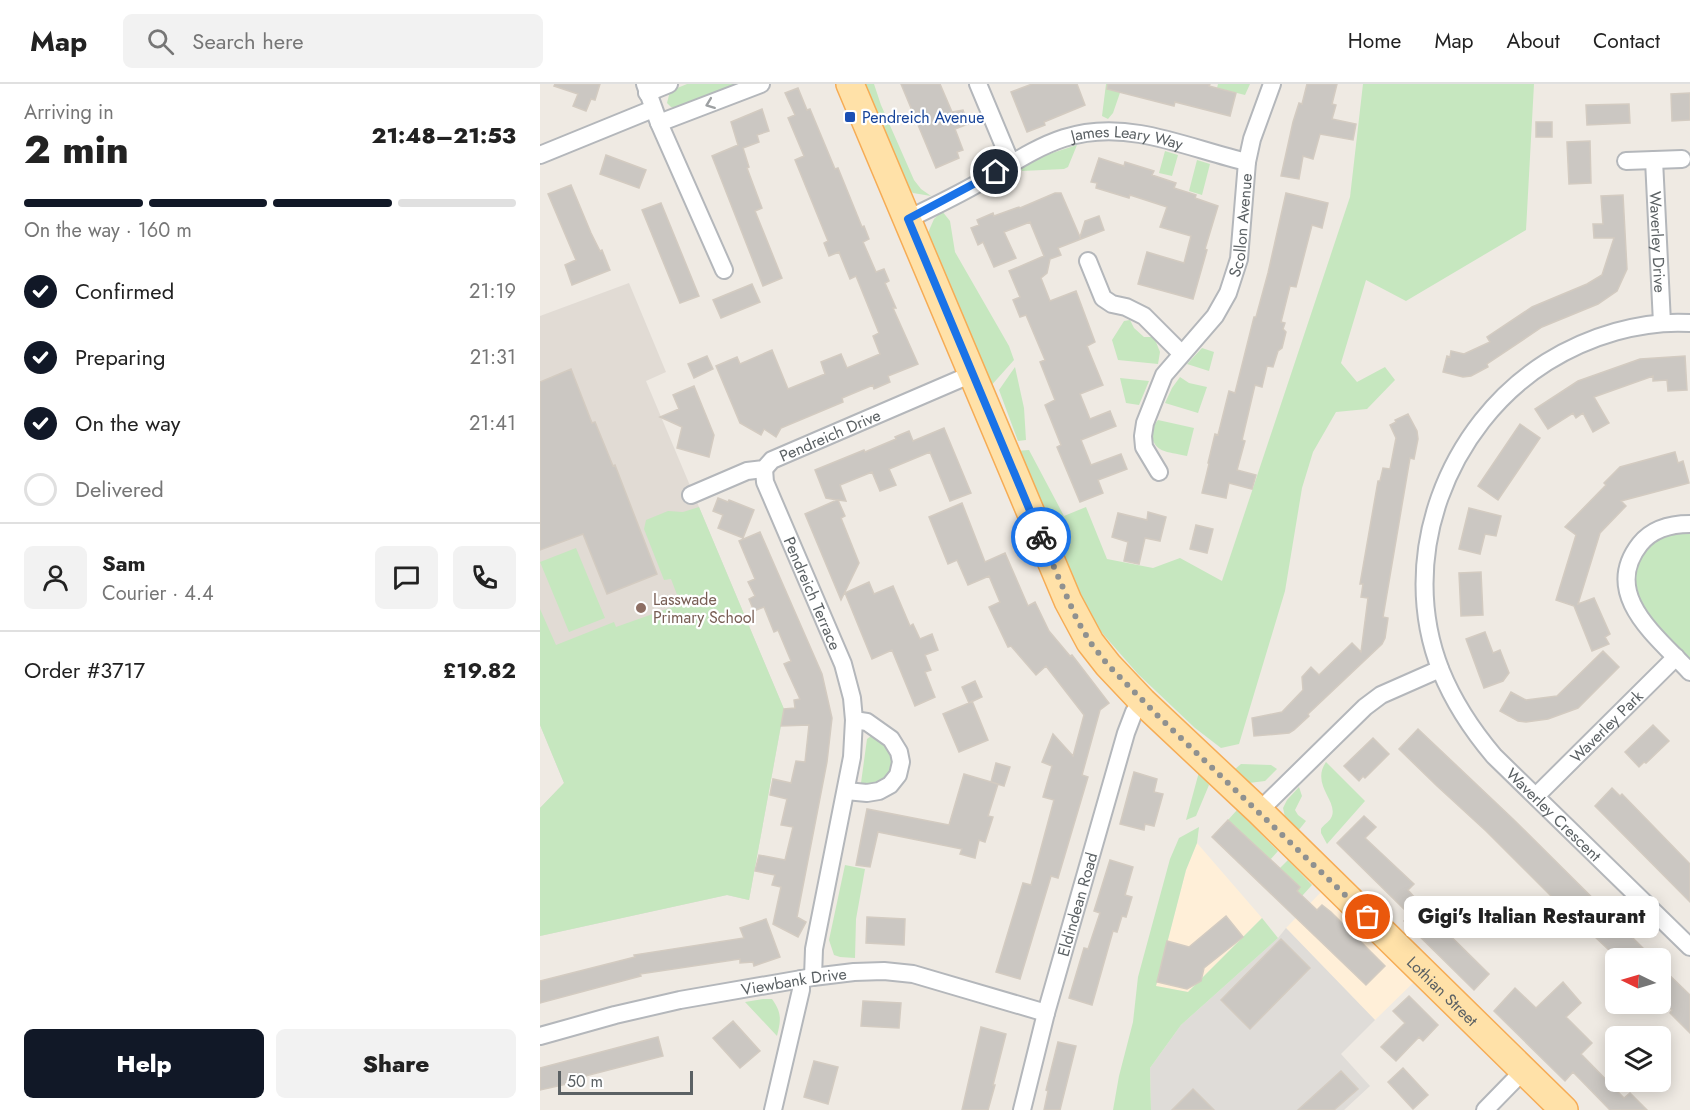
<!DOCTYPE html>
<meta charset="utf-8">
<style>
:root{--surface:#fff;--page:#f2f2f2;--text:#222;--muted:#767676;--line:#e0e0e0;--accent:#111827}
body{margin:0;font-family:Jost,sans-serif;background:var(--page);color:var(--text);height:100vh;display:flex;flex-direction:column;font-size:22px;white-space:nowrap}
*{box-sizing:border-box;margin:0}
p{font-size:20px;color:var(--muted)}
.icon{flex:none;width:33px;height:33px;fill:none;stroke:currentColor;stroke-width:2;stroke-linecap:round;stroke-linejoin:round}
.map{position:relative;flex:1;overflow:hidden}
.side{display:flex;flex-direction:column;background:var(--surface);width:540px}
.side>*{flex:none}
.needle{width:39px;rotate:275deg}
.fabs{position:absolute;left:1065px;top:864px;display:grid;gap:12px}
.fabs a{display:grid;place-items:center;width:66px;height:66px;border-radius:9px;background:var(--surface);box-shadow:0 3px 15px #0003;font-size:30px}
.scale{position:absolute;left:18px;bottom:15px;width:135px;box-sizing:border-box;padding-left:6px;border:3px solid #5b6164;border-top:0;font-size:16px;line-height:21px;white-space:nowrap;color:#5b6164;-webkit-text-stroke:4px #fff;paint-order:stroke}
.pin{position:absolute;display:grid;place-items:center;width:51px;height:51px;color:#fff;margin:-26px;border:3px solid #fff;border-radius:50%;box-shadow:0 2px 6px #0007}
.courier{position:absolute;display:grid;place-items:center;width:60px;height:60px;margin:-30px;border:4px solid #1a73e8;border-radius:50%;background:#fff;color:#222;box-shadow:0 2px 8px #0007}
.bubble{position:absolute;height:42px;border-radius:9px;background:var(--surface);box-shadow:0 3px 15px #0003;font-size:20px;font-weight:800;line-height:42px;text-align:center}
.summary em{font-style:normal;font-weight:800}
.summary div{display:flex;flex-direction:column-reverse}
.summary{display:flex;align-items:center;justify-content:space-between;height:102px;padding:0 24px}
h1{font-size:39px;font-weight:800;line-height:45px}
.bar{display:grid;grid-template-columns:repeat(4,1fr);gap:9px 6px;align-content:center;height:72px;padding:0 24px}
.bar i{height:8px;border-radius:4px;background:var(--line)}
.bar .on{background:var(--accent)}
.bar p{grid-column:span 4}
.line{display:flex;align-items:center;gap:15px;padding:0 24px;border-top:2px solid var(--line)}
.line div{flex:1}
.round{display:grid;place-items:center;flex:none;width:63px;height:63px;border-radius:9px;background:var(--page)}
ol{padding:0 24px;list-style:none}
li{display:flex;align-items:center;gap:18px;height:66px}
li p{margin-inline-start:auto}
li .icon{padding:6px;border-radius:50%;background:var(--accent);color:#fff;stroke-width:4}
li:last-child{color:var(--muted)}
li i{width:33px;height:33px;border:3px solid var(--line);border-radius:50%}
.cta{display:flex;gap:12px;margin-top:auto;padding:12px 24px}
.cta a{flex:1;height:69px;border-radius:9px;background:var(--accent);color:#fff;font-size:24px;font-weight:800;line-height:69px;text-align:center}
.cta a+a{background:var(--page);color:var(--text)}
header{display:flex;align-items:center;gap:36px;box-sizing:border-box;height:84px;padding:0 30px;background:var(--surface);border-bottom:2px solid var(--line)}
header strong{font-size:28px}
nav{display:flex;gap:33px;margin-inline-start:auto;font-size:21px}
.search{width:420px;height:54px;background:var(--page);display:flex;align-items:center;gap:15px;box-sizing:border-box;padding:0 21px;border-radius:9px;color:var(--muted);font-size:22px}
main{display:flex;flex:1;min-height:0}
.map>svg:first-child{display:block}
</style>
<header>
<strong>Map</strong>
<div class="search"><svg class="icon" aria-label="search" viewBox="0 0 24 24"><circle cx="10" cy="10" r="6"/><path d="M15 15l6 6"/></svg>Search here</div>
<nav><a>Home</a><a>Map</a><a>About</a><a>Contact</a></nav>
</header>
<main>
<section class="side">
<div class="summary"><div><h1>2 min</h1><p>Arriving in</p></div><em>21:48–21:53</em></div>
<div class="bar"><i class="on"></i><i class="on"></i><i class="on"></i><i></i><p>On the way · 160 m</p></div>
<ol>
<li><svg class="icon" aria-label="check" viewBox="0 0 24 24"><path d="M5 12l5 5 9-10"/></svg>Confirmed<p>21:19</p></li>
<li><svg class="icon" aria-label="check" viewBox="0 0 24 24"><path d="M5 12l5 5 9-10"/></svg>Preparing<p>21:31</p></li>
<li><svg class="icon" aria-label="check" viewBox="0 0 24 24"><path d="M5 12l5 5 9-10"/></svg>On the way<p>21:41</p></li>
<li><i></i>Delivered</li>
</ol>
<div class="line" style="height:108px"><a class="round"><svg class="icon" aria-label="person" viewBox="0 0 24 24"><circle cx="12" cy="8" r="4"/><path d="M4 21q1-7 8-7t8 7"/></svg></a><div><b>Sam</b><p>Courier · 4.4</p></div><a class="round"><svg class="icon" aria-label="chat" viewBox="0 0 24 24"><path d="M4 5h16v11H9l-5 4z"/></svg></a><a class="round"><svg class="icon" aria-label="phone" viewBox="0 0 24 24"><path d="M5 4h4l2 5-3 2q2 4 5 5l2-3 5 2v4C11 20 4 13 5 4z"/></svg></a></div>
<div class="line" style="height:78px"><div>Order #3717</div><b>£19.82</b></div>
<div class="cta"><a>Help</a><a>Share</a></div>
</section>
<div class="map">
<svg width="1150" height="1026" viewBox="0 0 1150 1026">
<rect width="100%" height="100%" fill="#efeae3"/>
<!-- commercial -->
<path fill="#ffefd8" d="M657,759L722,834L648,908L616,902L646,786Z
M784,805L875,897L835,936L746,844Z"/>
<!-- industrial -->
<path fill="#dfdcd8" d="M746,844L835,936L801,970L830,1002L804,1026H611L610,984L641,941L738,854Z"/>
<!-- education -->
<path fill="#e1dbd4" d="M89,199L126,288L106,297L244,625L209,816L187,811L0,852V724L24,699L0,641V232Z"/>
<!-- green -->
<path fill="#c6e7bf" d="M147,0H198L139,24L131,23L127,19L130,7Z
M323,0H334L341,21L374,96L381,105L391,112L373,109L365,102Z
M566,0H583L573,29L568,35L562,32Z
M678,0H710L705,11L677,4Z
M823,0H994L986,146L866,217L826,196L801,279L817,298L845,283L855,296L827,325L796,328L773,368L762,404L745,507L699,660L681,664L655,644L598,590L556,542L500,425L476,367L489,366L524,432L546,423L567,475L613,484L640,474L682,497L810,113Z
M537,61L528,83L524,85L482,87L481,84L506,71Z
M625,67L638,71L632,92L619,89Z
M657,76L670,80L662,111L649,107Z
M402,127L410,137L415,168L469,262L474,276L449,304L387,151L394,135Z
M590,236L594,244L604,253H614L620,268L618,280L578,276L572,256L584,237Z
M662,264L674,268L669,287L647,280Z
M475,283L484,324L486,356L478,357L459,306Z
M640,293L649,299L667,303L658,329L625,319L632,304Z
M580,294L609,297L599,321L586,319Z
M618,336L654,344L647,372C626,367 614,370 610,346Z
M159,423L244,625L209,816L187,811L0,852V724L24,699L0,641V525L16,561L74,538L76,543L138,521L139,516L131,495L124,496L104,445L106,436L128,427L143,428Z
M1137,448L1150,449V576C1137,562 1111,540 1102,524C1084,491 1102,457 1137,448Z
M36,464L65,534L29,548L0,478Z
M331,652C352,654 361,691 339,700C335,701 329,701 325,701L321,699L327,655Z
M786,678L825,717L787,760L781,749V745C783,741 789,738 791,734C800,718 770,701 786,678Z
M701,680L731,681L737,685L725,697L709,699L694,686Z
M659,688L669,701L656,732L646,736Z
M759,703L762,712L755,726L758,731L766,737L758,747L745,733L743,724L747,716Z
M697,726L738,767L730,776L688,736Z
M659,743L657,759L646,786L616,902L648,908L722,834L738,854L641,941L610,984L611,1026H573L579,992L593,938L598,893L630,775L639,754Z
M748,776L772,801L762,812L757,807L760,803L740,784Z
M305,781L325,785L316,835L315,874L300,873L294,871L289,856Z
M223,915H232C242,929 241,936 237,952L205,918Z"/>
<!-- building -->
<path fill="#cbc7c2" stroke="#d3cbc1" stroke-width="1.5" d="M15,0H60L55,16L51,15L46,27L33,22L38,10L14,2Z
M361,0H400L412,28L423,26L428,40L415,45L423,66L417,68L419,74L396,84Z
M492,0H537L545,21L504,38L505,41L487,48L471,8Z
M568,0H670L669,2L696,9L690,32L635,18L634,22L567,5Z
M767,0H797L792,20L796,21L792,35L816,40L813,56L780,50L773,75L763,72L759,95L741,92L753,38L759,19L762,20Z
M258,4L267,26L270,25L295,85L298,84L322,143L324,142L329,155L323,158L336,188L344,185L349,197L345,199L356,224H353L378,280L348,292L350,298L334,305L333,301L302,314L303,318L241,344L236,353L224,345L221,351L200,339L176,282L197,273L200,280L232,266L248,305L285,290L281,278L301,270L307,284L340,270L333,252L339,249L316,192L310,195L299,168L289,172L284,159L288,157L255,76L264,72L248,34L255,31L245,9Z
M1150,9V36L1132,37L1131,10Z
M1089,20L1090,39L1047,41L1046,21Z
M222,25L229,47L217,51L219,58L203,64L209,83L207,84L222,124L215,127L242,194L223,202L172,72L198,61L191,38Z
M996,38H1012V53H996Z
M1050,57L1051,99L1029,100L1027,58Z
M66,71L106,86L99,104L60,90Z
M559,74L584,82L585,78L614,87L612,91L636,99L634,104L656,111L655,114L678,122L665,165L667,166L653,215L598,200L607,168L644,179L651,152L620,143L627,123L590,111L589,114L556,104L557,99L551,98Z
M31,101L51,149L60,167L62,166L70,186L32,201L25,181L36,176L8,110Z
M515,109H521L540,153L545,137L559,132L564,146L518,164L521,171L510,175L507,189L501,194L510,217L536,207L555,258L547,262L563,301L540,310L550,335L570,327L576,342L541,356L551,381L581,370L587,385L558,396L563,409L540,418L517,363L521,361L505,321L515,316L500,278L505,276L486,231L480,233L473,216L480,213L469,187L504,172L490,138L464,148L476,174L454,183L443,158L438,161L431,144L439,141L437,136L453,129L454,132L479,123L480,124Z
M746,109L788,119L782,144L772,141L756,203L750,202L741,238L745,239L743,245L746,248L742,264L738,267L733,283L727,282L722,303L715,301L702,356L705,357L697,386L716,391L712,405L689,399L686,414L662,409L669,380L668,379L675,350L678,351L689,307L695,309L714,233H716L728,189Z
M1083,111L1087,185L1077,207L1058,220L1002,243L947,280L948,283L931,292L923,293L903,288L907,272L910,273L911,267L924,270L950,258L947,253L992,223L1047,200L1062,191L1074,154H1054L1053,140H1063L1061,112Z
M121,119L159,212L140,219L102,126Z
M212,200L220,218L181,234L173,216Z
M167,272L173,285L154,294L148,280Z
M1145,272L1147,306L1128,307L1127,296L1113,297V292L1054,313L1069,339L1053,348L1043,329L1036,334L1033,329L1008,345L995,325L1038,297L1100,275Z
M31,285L52,339L55,338L73,382L75,381L117,490L67,510L43,450L0,466V298Z
M154,302L174,351L169,373L137,364L142,343L120,333L139,325L133,311Z
M868,330L877,347L878,355L874,375L870,374L843,533L848,534L845,554L842,560L768,630L769,632L754,646L749,649L714,652L712,634L742,628L763,606L762,593L771,583L779,591L812,559L821,568L828,514L821,513L823,500H820L838,397H840L843,384L850,385L856,354L850,341L856,338L855,336Z
M980,340L1000,354L958,416L938,402Z
M404,344L431,409L410,417L390,368L349,385L356,401L340,407L332,388L300,401L306,417L298,416L305,432L301,434L319,479L301,516L265,430L297,416L286,414L275,386L324,366L325,368L356,355L355,353L369,347L373,357Z
M1135,368L1138,379L1143,377L1149,399L1081,417L1086,422L1060,449L1038,520L1054,514L1070,550L1065,553L1069,560L1052,567L1034,522L1016,516L1036,451L1025,443L1066,401L1064,399L1080,383Z
M178,414L188,418L189,416L214,426L203,454L178,444L183,431L173,427Z
M422,419L445,478L465,469L488,522L495,518L509,547L530,572L532,571L569,619L560,626L542,691L548,693L518,794L511,792L480,895L456,888L483,799L491,801L514,716L503,713L512,682L502,678L513,650L533,672L544,631L506,582L496,591L471,562L468,563L449,523L460,518L449,492L428,501L417,476L408,480L389,433Z
M929,424L961,432L956,452L945,450L940,470L919,465Z
M608,428L626,433L620,457L605,454L599,480L584,477L588,458L572,453L578,429L607,436Z
M656,441L673,445L667,469L650,465Z
M220,448L282,590L292,634L287,678L257,833L266,838L258,853L233,840L241,803L232,801L235,791L215,787L219,771L245,776L253,743L241,741L247,715L230,711L233,695L251,699L256,677L265,678L269,641L241,642L244,625L255,624L254,616L260,615L244,580L251,577L238,546L234,548L224,523L214,527L209,515L215,512L208,498L215,495L199,457Z
M941,488L943,531L921,532L919,489Z
M329,498L334,510L353,502L370,542L373,540L380,555L392,550L398,566L385,571L391,586L385,588L395,613L375,622L352,566L332,575L305,509Z
M945,548L953,569L960,566L969,589L963,597L944,604L926,555Z
M1063,567L1079,583L1038,624L1008,635L986,638L978,637L960,627L971,608L986,616L1017,612Z
M435,597L442,613L429,619L432,617L448,656L419,668L403,630L429,619L422,603Z
M1113,641L1129,657L1106,679L1104,678L1099,683L1085,668Z
M878,645L973,735L1113,874H1079L1071,868L1039,838L1038,839L946,747L897,702L859,665Z
M833,654L849,670L825,694L823,692L819,697L804,682Z
M456,679L470,683L464,702L451,698Z
M594,688L617,695L614,708L623,710L614,742L605,740L604,746L580,740Z
M424,690L458,700L448,732L453,733L445,758L439,756L435,774L420,770L422,765L338,748L330,783L316,781L327,725L409,741Z
M1072,704L1080,712L1082,710L1150,780V818L1055,722Z
M824,732L836,743L825,754L874,800L868,806L876,815L875,817L949,890L934,906L864,837L870,831L797,759Z
M688,736L760,803L757,807L777,826L782,821L791,828L845,882L826,901L672,753Z
M570,776L593,783L585,811L592,813L586,833L582,832L577,848L573,847L552,921L529,914L544,864L548,865L560,829L554,827Z
M686,832L703,853L664,884L661,897L647,905L617,898L627,857L649,863Z
M327,833L365,835L364,861L326,859Z
M226,835L240,873L214,882L213,878L200,879V875L100,890L101,892L0,919V897L95,873L94,871L204,854L200,844Z
M741,855L770,884L710,945L681,916Z
M1120,882L1150,911V949L1130,929L1132,926L1120,915Z
M1023,898L1041,919L1026,933L1052,959L1041,970L1084,1014L1090,1009L1107,1026H1070L1033,988L1025,997L954,927L975,904L996,924Z
M869,912L898,941L883,957L879,953L856,977L841,963L865,939L853,927Z
M323,917L361,919L359,944L321,942Z
M193,937L220,967L200,984L173,954Z
M441,943L466,950L453,1001H455L448,1026H422Z
M118,953L123,972L26,997L27,1000L0,1006V984Z
M518,958L536,962L520,1026H504L508,1007L506,1006Z
M274,977L298,983L288,1020L264,1013Z
M863,984L888,1011L873,1025L848,998Z
M801,987L818,1005L794,1026H758Z
M653,1005L674,1026H632Z"/>
<g fill="none" stroke-linecap="round" stroke-linejoin="round">
<!-- street casing -->
<g stroke="#b4b7bb" stroke-width="20">
<g id="street">
<path d="M105,0L119,39L184,186"/>
<path d="M438,0L471,79"/>
<path d="M107,9L129,0"/>
<path d="M119,39L221,0"/>
<path d="M0,71L113,25"/>
<path id="s1" d="M1114,76L1122,239"/>
<path d="M1086,77L1142,75"/>
<path id="s2" d="M368,135C393,123 418,111 442,97C497,65 531,38 600,50C636,56 672,70 707,78"/>
<path d="M548,177L563,214L572,220L586,223L604,232L641,269"/>
<path id="s3" d="M1150,239C1101,236 1049,252 1007,278C907,341 856,474 901,587C914,619 932,646 954,672L1150,863"/>
<path id="s4" d="M224,385L225,398L303,580L312,614L314,636L312,673L274,865L273,893"/>
<path id="s5" d="M619,388L604,363L603,352L605,339L624,291L675,232L688,209L699,175L707,78L712,55L732,0"/>
<path id="s6" d="M151,411L207,387L224,385L232,376L432,290"/>
<path d="M1150,440C1131,440 1112,445 1100,460C1060,511 1118,553 1150,588"/>
<path d="M306,707L327,709L339,707L350,701L358,691L361,678L359,668L351,655L327,638L314,636"/>
<path id="s7" d="M996,712L1136,573"/>
<path d="M719,727L825,623L841,611L900,585"/>
<path id="s8" d="M0,952L75,931L140,916L273,893L314,888L344,887L373,890L506,929"/>
<path d="M233,1026L261,906V895"/>
<path id="s9" d="M482,1026L506,929L586,649L594,628L603,618"/>
<path d="M945,1026L983,987"/>
</g>
</g>
<!-- primary casing -->
<g stroke="#f6ac55" stroke-width="30">
<g id="primary">
<path id="s10" d="M310,0L528,517L550,558L568,581L603,618L719,727L1024,1026"/>
</g>
</g>
<!-- street -->
<use href="#street" stroke="#fff" stroke-width="16"/>
<!-- primary -->
<use href="#primary" stroke="#ffe1a8" stroke-width="27"/>
</g>
<!-- one-way arrows -->
<defs><path id="oneway-chevron" d="M-2-3.5L2.5 0L-2 3.5" fill="none" stroke-width="1.6" stroke-linecap="round" stroke-linejoin="round" transform="scale(1.5)"/></defs>
<use stroke="#9da0a2" href="#oneway-chevron" transform="translate(170 20) rotate(159)"/>
<g fill="none" stroke-linecap="round" stroke-linejoin="round">
<!-- done -->
<path stroke="#8f9190" stroke-width="6" stroke-dasharray="0 10.8" d="M501,453L537,536L550,558L568,581L618,632L828,833"/>
<!-- route -->
<path stroke="#1a73e8" stroke-width="8" d="M456,88L368,135L501,453"/>
</g>
<!-- markers -->
<rect fill="#1a4fb4" stroke="#fff" stroke-width="2" x="304" y="27" width="12" height="12" rx="3"/>
<circle fill="#8d6e63" stroke="#fff" stroke-width="2" cx="101" cy="524" r="6"/>
<g text-anchor="middle" stroke-width="4.5" stroke-linejoin="round" paint-order="stroke">
<!-- transit labels -->
<g font-size="16" fill="#164399" stroke="#fff" text-anchor="start">
<text x="322" y="39">Pendreich Avenue</text>
</g>
<!-- street labels -->
<g font-size="16" fill="#5b6164" stroke="#fff">
<text dy="6" stroke="none"><textPath href="#s2" startOffset="240">James Leary Way</textPath></text>
<text dy="6" stroke="none"><textPath href="#s5" startOffset="279">Scollon Avenue</textPath></text>
<text dy="6" stroke="none"><textPath href="#s1" startOffset="82">Waverley Drive</textPath></text>
<text dy="6" stroke="none"><textPath href="#s6" startOffset="153">Pendreich Drive</textPath></text>
<text dy="6" stroke="none"><textPath href="#s4" startOffset="134">Pendreich Terrace</textPath></text>
<text dy="6" stroke="none"><textPath href="#s7" startOffset="99">Waverley Park</textPath></text>
<text dy="6" stroke="none"><textPath href="#s3" startOffset="688">Waverley Crescent</textPath></text>
<text dy="6" stroke="none"><textPath href="#s9" startOffset="213">Eldindean Road</textPath></text>
<text dy="6" stroke="none"><textPath href="#s8" startOffset="260">Viewbank Drive</textPath></text>
<text dy="6" stroke="none"><textPath href="#s10" startOffset="1104">Lothian Street</textPath></text>
</g>
<!-- education labels -->
<g font-size="16" fill="#785e54" stroke="#fff" text-anchor="start">
<text x="113" y="521">Lasswade<tspan x="113" dy="18">Primary School</tspan></text>
</g>
</g>
</svg>
<div class="fabs">
<a><svg class="needle" viewBox="-14 -14 28 28"><path d="M0-13l5 13h-10z" fill="#e53935"/><path d="M0 13l5-13h-10z" fill="#767676"/></svg></a>
<a><svg class="icon" aria-label="layers" viewBox="0 0 24 24"><path d="M12 4l9 5-9 5-9-5zM3 14l9 5 9-5"/></svg></a>
</div>
<div class="scale">50 m</div>
<div class="pin" style="left:828px;top:833px;background:#ea580c"><svg class="icon" aria-label="bag" viewBox="0 0 24 24"><path d="M5 8h14l-1 12H6zM9 8a3 3 0 0 1 6 0"/></svg></div>
<div class="pin" style="left:456px;top:88px;background:#1f2937"><svg class="icon" aria-label="home" viewBox="0 0 24 24"><path d="M3 11l9-7 9 7M6 9v11h12V9"/></svg></div>
<div class="courier" style="left:501px;top:453px"><svg class="icon" aria-label="bike" viewBox="0 0 24 24"><circle cx="6" cy="16" r="4"/><circle cx="18" cy="16" r="4"/><path d="M6 16l4-8h5l3 8M10 8l3 8H6M13 5h3"/></svg></div>
<div class="bubble" style="left:864px;top:812px;width:255px">Gigi's Italian Restaurant</div>
</div>
</main>
